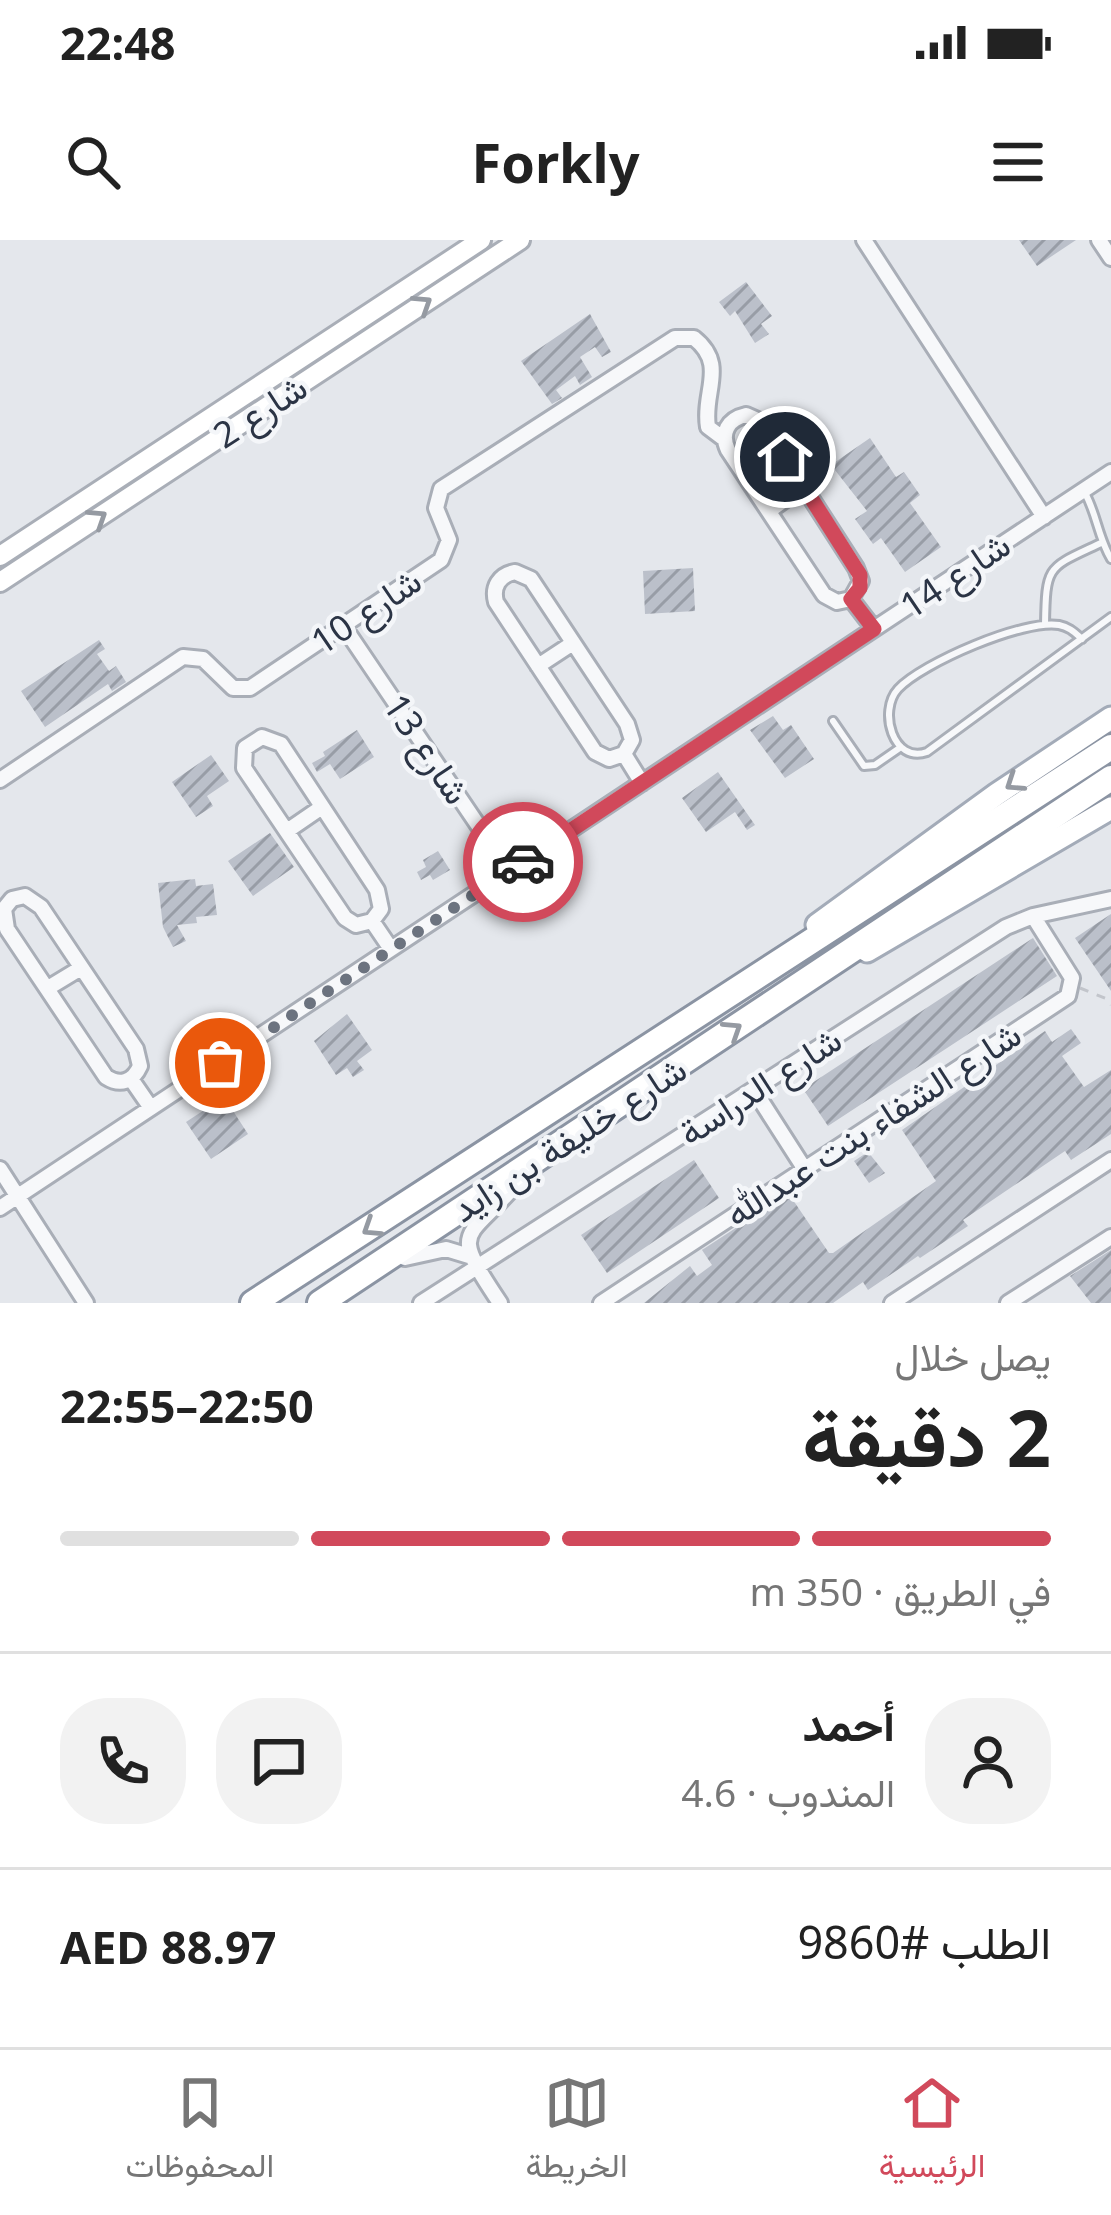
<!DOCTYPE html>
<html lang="ar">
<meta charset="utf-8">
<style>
:root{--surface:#fff;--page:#f2f2f2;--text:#222;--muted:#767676;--line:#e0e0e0;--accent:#d1495b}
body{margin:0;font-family:"Noto Sans",Vazirmatn,sans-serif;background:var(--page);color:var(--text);direction:rtl;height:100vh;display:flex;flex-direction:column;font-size:45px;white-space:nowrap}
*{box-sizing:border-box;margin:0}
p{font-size:39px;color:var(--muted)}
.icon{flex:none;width:66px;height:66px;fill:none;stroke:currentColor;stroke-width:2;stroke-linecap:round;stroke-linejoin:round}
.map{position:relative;height:1063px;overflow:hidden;direction:ltr}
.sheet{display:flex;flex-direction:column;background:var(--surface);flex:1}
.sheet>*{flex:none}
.pin{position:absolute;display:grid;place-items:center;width:102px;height:102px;color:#fff;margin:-51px;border:6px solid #fff;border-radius:50%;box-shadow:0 3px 12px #0007}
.courier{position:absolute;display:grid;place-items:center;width:120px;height:120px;margin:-60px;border:9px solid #d1495b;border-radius:50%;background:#fff;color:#222;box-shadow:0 3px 15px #0007}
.overview em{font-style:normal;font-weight:700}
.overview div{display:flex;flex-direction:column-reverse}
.overview{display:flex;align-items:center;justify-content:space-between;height:204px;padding:0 60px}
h1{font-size:78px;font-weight:700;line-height:90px}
.bar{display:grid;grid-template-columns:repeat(4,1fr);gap:18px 12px;align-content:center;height:144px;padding:0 60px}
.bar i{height:15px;border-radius:9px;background:var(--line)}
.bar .selected{background:var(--accent)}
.bar p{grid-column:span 4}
.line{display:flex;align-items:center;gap:30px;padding:0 60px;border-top:3px solid var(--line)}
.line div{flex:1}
.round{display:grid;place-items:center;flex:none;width:126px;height:126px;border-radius:48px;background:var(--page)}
.status{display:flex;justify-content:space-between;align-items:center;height:84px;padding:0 60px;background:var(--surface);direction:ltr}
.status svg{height:33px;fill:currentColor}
header{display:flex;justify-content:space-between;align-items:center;height:156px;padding:0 60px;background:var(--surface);font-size:54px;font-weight:700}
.menu{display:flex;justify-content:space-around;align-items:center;height:168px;border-top:3px solid var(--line);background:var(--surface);font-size:33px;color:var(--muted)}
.menu a{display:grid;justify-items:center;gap:6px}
.menu .selected{color:var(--accent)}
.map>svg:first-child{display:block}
</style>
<div class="status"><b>22:48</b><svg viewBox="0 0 49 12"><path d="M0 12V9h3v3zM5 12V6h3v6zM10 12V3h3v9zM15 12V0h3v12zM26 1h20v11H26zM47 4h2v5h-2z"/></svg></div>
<header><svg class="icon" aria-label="menu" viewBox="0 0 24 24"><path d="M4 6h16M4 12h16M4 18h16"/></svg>Forkly<svg class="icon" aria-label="search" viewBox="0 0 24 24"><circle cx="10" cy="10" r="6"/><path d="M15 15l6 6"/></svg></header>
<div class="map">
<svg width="1111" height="1063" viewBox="0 0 1111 1063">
<defs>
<pattern id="building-hatch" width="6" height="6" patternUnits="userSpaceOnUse" patternTransform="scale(3)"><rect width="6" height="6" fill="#bbc0ca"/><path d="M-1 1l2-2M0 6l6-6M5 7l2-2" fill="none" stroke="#989da6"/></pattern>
</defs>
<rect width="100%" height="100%" fill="#e4e7ec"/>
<!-- building -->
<path fill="url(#building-hatch)" d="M1019,0H1076L1037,26Z
M746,42L772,76L761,84L769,94L755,103L735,71L730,76L719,62Z
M590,74L611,112L602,117L595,107L580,117L592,137L580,145L575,136L556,150L562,158L552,164L521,121Z
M870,198L896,237L904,232L920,255L910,263L941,307L905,332L881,298L873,304L855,279L867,271L831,225Z
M693,328L695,371L645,374L643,331Z
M99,400L105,409L97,414L109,431L116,426L126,442L112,451L108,444L45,487L21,451Z
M773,476L783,490L791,485L814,519L785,538L750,490Z
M357,490L374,517L340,539L330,524L317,532L312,523L325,516L323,512Z
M211,515L229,541L207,556L213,566L196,577L172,542Z
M718,532L755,585L747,590L735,572L706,592L682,558Z
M270,593L294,627L253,656L228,621Z
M438,611L450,630L433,640L430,635L421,640L417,632L426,627L423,620Z
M195,639L196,646L213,644L217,675L196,677L197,683L177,685L186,701L173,707L163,687L158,643Z
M1111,674V751L1075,698Z
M1033,698L1057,736L828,886L803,849Z
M347,774L372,810L357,821L364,830L353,837L347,828L336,835L314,801Z
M1071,789L1081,803L1062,816L1084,847L1111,830V894L1071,920L1065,911L963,980L968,986L920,1018L918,1016L868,1050L863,1042L833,1063H644L690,1026L697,1036L712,1025L702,1010L794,950L798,957L793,960L829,1013H833L936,941L902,890L1045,791L1052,802Z
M224,857L248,894L211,919L186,882Z
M868,912L885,933L869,943L854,921Z
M694,920L719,958L607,1033L581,995Z
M1111,1010V1063H1091L1070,1036Z"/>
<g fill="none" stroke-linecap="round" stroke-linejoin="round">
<!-- lane casing -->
<g stroke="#a9aeb7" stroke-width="12">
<path id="lane" d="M1085,253C1097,275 1098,297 1111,319
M1045,384C1046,324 1048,328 1101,303
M1082,399C1074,392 1069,387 1059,385C1024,379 922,423 898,449C878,471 893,524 927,512L1111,377
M833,481L864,526L875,525L901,507"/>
</g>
<!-- street casing -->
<g stroke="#a9aeb7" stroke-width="20">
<path id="street" d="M864,0L1044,277
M1099,0L1111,18
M746,175L762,182L856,328L861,341L851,359L837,362L824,355L728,210C720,193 728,179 746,175Z
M769,271L804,246
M515,332L531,339L627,484L632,500L624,514L609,519L595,512L496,362C492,347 499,335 515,332Z
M851,359L874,389
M344,387L509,631
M538,426L573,403
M262,497L281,504L377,650L381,669L372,681L356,685L345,678L244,528L245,508Z
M624,514L642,543
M0,540L183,417L203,419L233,448H250L259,442L441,320L449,300L436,268L441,249L675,98H694C728,125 702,152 708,187L724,199
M287,591L322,567
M25,656L41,667L136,809L140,826C133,842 120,846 106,837L7,689L4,669L12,659Z
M372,681L391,709
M48,748L81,728
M131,839L151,868
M754,850L804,928
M0,929L86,1063
M0,968L1111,232
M405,1018L446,1009L469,1016
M421,1063L1006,687L1033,676L1111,659
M500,1063C448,985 466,1003 519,941
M601,1063L1068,756L1072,738L1033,676
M892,1063L1111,920
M1008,1063L1111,997"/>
</g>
<!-- secondary casing -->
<g stroke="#a9aeb7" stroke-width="24">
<path id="secondary" d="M0,316L481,0
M0,342L520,0"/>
</g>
<!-- primary casing -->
<g stroke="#a3abb8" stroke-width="27">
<path id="primary" d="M817,685L997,554L1111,478
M867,711L1111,568"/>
</g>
<!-- highway casing -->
<g stroke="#8b94a3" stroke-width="30">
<path id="highway" d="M253,1063L1111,507
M320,1063L1111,538"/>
</g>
<!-- path -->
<path stroke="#c2c5cb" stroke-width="3" stroke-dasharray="9 9" stroke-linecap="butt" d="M1080,748L1107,759L1111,765"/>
<!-- lane -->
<use href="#lane" stroke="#f7f8fa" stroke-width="6"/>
<!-- street -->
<use href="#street" stroke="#f7f8fa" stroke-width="14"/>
<!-- secondary -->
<use href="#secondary" stroke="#fff" stroke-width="18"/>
<!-- primary -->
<use href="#primary" stroke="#fff" stroke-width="21"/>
<!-- highway -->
<use href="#highway" stroke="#fff" stroke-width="24"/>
</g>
<!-- one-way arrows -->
<defs><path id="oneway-chevron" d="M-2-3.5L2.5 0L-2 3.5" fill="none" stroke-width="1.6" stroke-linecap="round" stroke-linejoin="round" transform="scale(3)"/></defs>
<g stroke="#959aa2">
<use href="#oneway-chevron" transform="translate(423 64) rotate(-33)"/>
<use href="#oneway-chevron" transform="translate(98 278) rotate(-33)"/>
<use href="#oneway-chevron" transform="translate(1014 543) rotate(146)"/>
<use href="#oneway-chevron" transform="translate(733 790) rotate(-33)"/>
<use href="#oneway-chevron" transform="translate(371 988) rotate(147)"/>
</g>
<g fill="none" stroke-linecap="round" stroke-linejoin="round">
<!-- done -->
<path stroke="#6c737f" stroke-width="12" stroke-dasharray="0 21.6" d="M220,823L523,622"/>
<!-- route -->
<path stroke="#d1495b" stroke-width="15" d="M523,622L874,389L851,359L860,348V335L785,217"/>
</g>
<g text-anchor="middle" stroke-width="9" stroke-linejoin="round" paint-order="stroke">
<!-- street labels -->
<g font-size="36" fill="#2b3445" stroke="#f4f6f9">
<text transform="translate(260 171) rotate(-33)" y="13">شارع 2</text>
<text transform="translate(955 335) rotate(-34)" y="13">شارع 14</text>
<text transform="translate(366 371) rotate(-34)" y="13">شارع 10</text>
<text transform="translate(427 509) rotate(56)" y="13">شارع 13</text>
<text transform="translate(760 846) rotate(-33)" y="13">شارع الدراسة</text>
<text transform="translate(873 884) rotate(-33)" y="13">شارع الشفاء بنت عبدالله</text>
<text transform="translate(569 899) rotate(-33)" y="13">شارع خليفة بن زايد</text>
</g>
</g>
</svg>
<div class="pin" style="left:220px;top:823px;background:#ea580c"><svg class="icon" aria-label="bag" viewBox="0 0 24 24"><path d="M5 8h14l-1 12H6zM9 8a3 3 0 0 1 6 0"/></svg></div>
<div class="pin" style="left:785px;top:217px;background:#1f2937"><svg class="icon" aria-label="home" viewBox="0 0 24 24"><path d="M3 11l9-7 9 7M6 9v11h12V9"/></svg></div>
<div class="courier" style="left:523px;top:622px"><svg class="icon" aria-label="car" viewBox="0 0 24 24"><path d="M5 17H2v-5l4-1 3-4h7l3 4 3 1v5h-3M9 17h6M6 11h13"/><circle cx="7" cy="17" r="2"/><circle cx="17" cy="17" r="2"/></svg></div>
</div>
<section class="sheet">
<div class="overview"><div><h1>2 دقيقة</h1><p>يصل خلال</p></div><em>22:50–22:55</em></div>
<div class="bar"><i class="selected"></i><i class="selected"></i><i class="selected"></i><i></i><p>في الطريق · 350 m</p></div>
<div class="line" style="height:216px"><a class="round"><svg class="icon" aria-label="person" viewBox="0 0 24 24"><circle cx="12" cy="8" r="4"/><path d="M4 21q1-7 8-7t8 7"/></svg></a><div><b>أحمد</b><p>المندوب · 4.6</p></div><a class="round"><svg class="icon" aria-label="chat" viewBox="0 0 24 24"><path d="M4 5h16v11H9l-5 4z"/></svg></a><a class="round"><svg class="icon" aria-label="phone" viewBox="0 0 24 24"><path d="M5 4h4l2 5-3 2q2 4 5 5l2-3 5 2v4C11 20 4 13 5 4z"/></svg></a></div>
<div class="line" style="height:156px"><div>الطلب #9860</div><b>AED 88.97</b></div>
</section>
<nav class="menu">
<a class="selected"><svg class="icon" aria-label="home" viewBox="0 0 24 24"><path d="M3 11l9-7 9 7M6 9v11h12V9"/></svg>الرئيسية</a>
<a><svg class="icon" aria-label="map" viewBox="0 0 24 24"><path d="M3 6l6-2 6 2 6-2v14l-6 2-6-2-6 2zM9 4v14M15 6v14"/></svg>الخريطة</a>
<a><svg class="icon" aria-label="saved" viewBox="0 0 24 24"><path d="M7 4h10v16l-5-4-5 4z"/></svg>المحفوظات</a>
</nav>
